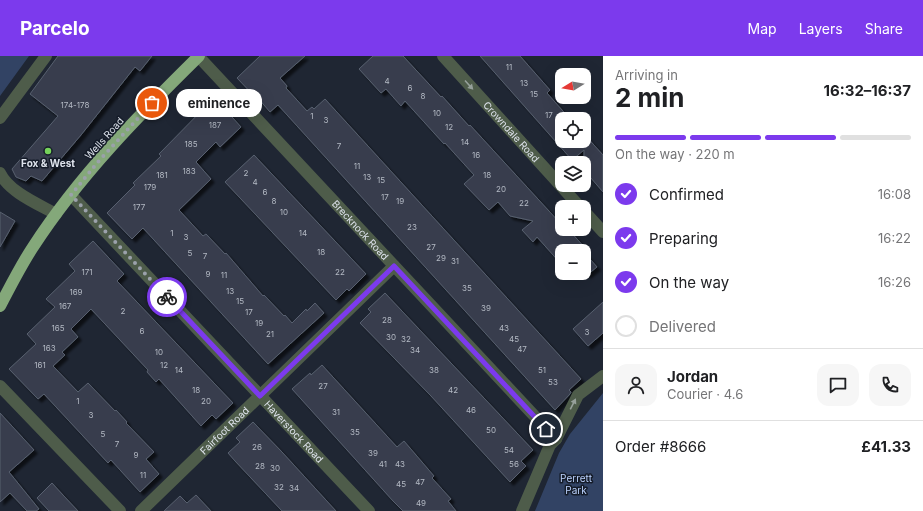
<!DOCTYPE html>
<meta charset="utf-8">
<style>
:root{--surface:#fff;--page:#f6f6f6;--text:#202124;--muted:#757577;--line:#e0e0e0;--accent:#7c3aed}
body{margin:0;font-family:Inter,sans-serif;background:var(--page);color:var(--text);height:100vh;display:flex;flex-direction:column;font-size:15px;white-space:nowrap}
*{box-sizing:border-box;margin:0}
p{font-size:13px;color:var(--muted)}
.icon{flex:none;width:22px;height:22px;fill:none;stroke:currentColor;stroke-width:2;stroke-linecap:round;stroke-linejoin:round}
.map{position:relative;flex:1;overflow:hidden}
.side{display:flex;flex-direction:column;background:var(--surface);width:320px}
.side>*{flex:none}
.needle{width:26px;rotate:259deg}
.controls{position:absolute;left:555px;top:12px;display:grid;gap:8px}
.controls a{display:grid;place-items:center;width:36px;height:36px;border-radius:8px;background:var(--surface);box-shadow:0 4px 16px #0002;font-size:20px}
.pin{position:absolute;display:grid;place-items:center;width:34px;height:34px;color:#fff;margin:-17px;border:2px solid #fff;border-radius:50%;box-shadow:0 1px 4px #0007}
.courier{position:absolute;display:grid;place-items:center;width:40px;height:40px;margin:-20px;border:3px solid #7c3aed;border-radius:50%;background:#fff;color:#222;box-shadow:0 1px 5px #0007}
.bubble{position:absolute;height:28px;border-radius:12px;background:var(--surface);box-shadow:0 4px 16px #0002;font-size:13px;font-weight:700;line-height:28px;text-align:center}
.overview em{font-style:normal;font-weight:700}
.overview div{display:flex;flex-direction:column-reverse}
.overview{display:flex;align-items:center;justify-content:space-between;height:68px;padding:0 12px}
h1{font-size:26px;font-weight:700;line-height:30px}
.bar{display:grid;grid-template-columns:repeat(4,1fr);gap:6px 4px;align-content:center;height:48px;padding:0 12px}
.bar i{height:5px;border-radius:3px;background:var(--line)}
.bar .selected{background:var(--accent)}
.bar p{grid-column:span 4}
.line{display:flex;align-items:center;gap:10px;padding:0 12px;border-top:1px solid var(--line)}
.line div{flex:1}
.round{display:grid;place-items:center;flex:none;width:42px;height:42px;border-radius:12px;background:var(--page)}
ol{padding:0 12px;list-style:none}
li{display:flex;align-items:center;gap:12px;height:44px}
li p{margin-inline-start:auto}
li .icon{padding:4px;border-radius:50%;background:var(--accent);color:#fff;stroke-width:4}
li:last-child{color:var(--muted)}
li i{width:22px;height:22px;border:2px solid var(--line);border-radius:50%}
header{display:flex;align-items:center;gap:24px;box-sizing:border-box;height:56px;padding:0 20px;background:var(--accent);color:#fff}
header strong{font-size:19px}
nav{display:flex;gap:22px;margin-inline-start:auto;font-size:14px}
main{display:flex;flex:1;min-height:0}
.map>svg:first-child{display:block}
</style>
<header>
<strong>Parcelo</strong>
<nav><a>Map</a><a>Layers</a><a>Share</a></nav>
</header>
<main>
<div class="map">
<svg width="603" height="455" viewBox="0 0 603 455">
<defs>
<filter id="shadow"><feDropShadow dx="3.5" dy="3.5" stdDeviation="1" flood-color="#0009"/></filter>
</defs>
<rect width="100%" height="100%" fill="#1f2633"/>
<!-- green -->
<path fill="#324364" d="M0,0H29L0,40Z
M603,337V455H535L559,397L570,378Z"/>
<!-- building -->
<path fill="#373e4d" stroke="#58606f" filter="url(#shadow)" d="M58,0H152L140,15L135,11L81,79L42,125L31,120L26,125L16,121L12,113L58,60L30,38Z
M260,0H305L280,22L287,30L286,32L307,55L312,51L314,53L325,43L581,323L569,334L571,336L570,338L555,354L278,49L270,56L258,42L257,43L237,22Z
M373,0H403L441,41L442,40L469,70L470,69L560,167L561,165L562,173H568L586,193L584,195H565L562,191V209L537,181L533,186L522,174L533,165L510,160L498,146L489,154L464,128L474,119L445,87L444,88L405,45L401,50L386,33L381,37L359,13Z
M480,0H520L550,34L547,37L570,63H562V85H584V78L603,99V136L584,114V94L572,104Z
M212,44L221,54L224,52L241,71L220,91L216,86L196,106L211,123L179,154L203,180L206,178L225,198L226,197L263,240L264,239L284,260L285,259L292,267L306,253L307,255L315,247L324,257L268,308L143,172L132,183L107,157L135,129L133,127L161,100L159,98Z
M254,99L366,218L349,235L347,233L336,244L225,126Z
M0,156L15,165L0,191Z
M93,185L124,218L117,225L233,347L216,363L212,359L201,370L159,323L156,326L147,316L148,314L91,253L71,273L78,281L62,296L65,299L53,310L78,336L88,327L115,355L116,354L127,366L126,367L154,396L146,403L159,418L140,436L111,404L108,407L44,338L38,343L9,313L36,288L27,278L55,251L46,243L75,215L69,208Z
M584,196L597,211L587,219L584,215Z
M385,237L533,394L521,405L526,410L510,426L431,340L360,267L371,256L368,253Z
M603,246V277L588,290L573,273Z
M322,309L397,391L404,385L434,420L432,422L451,443L448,445L456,455H403L393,445L292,333L310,317L311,319Z
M0,357L34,394L9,416L39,453L36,455H27L10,437L0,446Z
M253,366L282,396L336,455H282L235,405L228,397L240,386L236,382Z
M52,427L63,439L78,455H49L37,442Z
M196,439L211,455H164L180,440L187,447Z"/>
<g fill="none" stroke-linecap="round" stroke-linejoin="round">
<!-- street -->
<g stroke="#4e5c4a" stroke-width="12">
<path id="s1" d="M198,0L556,383"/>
<path id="s2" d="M443,0L580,151"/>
<path d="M0,62L46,0"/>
<path d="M0,117C9,136 38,148 56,158"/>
<path id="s3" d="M71,139L369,455"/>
<path d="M584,155L603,176"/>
<path d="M0,330L120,455"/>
<path id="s4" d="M141,455L394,210"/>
<path d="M522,455L550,389L556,383L578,339L603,320"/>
</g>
<!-- highway -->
<path stroke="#84a87a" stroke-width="12" d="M0,250C10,231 21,209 33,191C79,120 139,59 199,0"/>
</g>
<!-- one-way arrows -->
<defs><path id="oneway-solid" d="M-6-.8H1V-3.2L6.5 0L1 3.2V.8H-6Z"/></defs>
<g fill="#96a09b">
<use href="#oneway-solid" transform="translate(469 29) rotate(48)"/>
<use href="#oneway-solid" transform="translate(573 348) rotate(-63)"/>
</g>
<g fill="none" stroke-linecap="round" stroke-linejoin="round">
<!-- done -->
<path stroke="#9ba1ab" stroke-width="4" stroke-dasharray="0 7.2" d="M152,47L97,107L71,139L167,241"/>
<!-- route -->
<path stroke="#7c3aed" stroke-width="5" d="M167,241L260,340L394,210L546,373"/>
</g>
<!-- markers -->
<circle fill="#76d25a" stroke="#151c29" stroke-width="1.5" cx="48" cy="95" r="4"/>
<g text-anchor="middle" stroke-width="3" stroke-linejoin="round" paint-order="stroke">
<!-- number labels -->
<g font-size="8" fill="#b4bac4">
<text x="509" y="14">11</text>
<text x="387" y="28">4</text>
<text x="524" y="30">13</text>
<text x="410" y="35">6</text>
<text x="534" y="41">15</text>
<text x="423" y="43">8</text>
<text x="75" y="52">174-178</text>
<text x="437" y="60">10</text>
<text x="549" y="62">17</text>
<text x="312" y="63">1</text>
<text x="326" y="67">3</text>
<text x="215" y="72">187</text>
<text x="449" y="74">12</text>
<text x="465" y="89">14</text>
<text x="191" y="91">185</text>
<text x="339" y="93">7</text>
<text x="476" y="102">16</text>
<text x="357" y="113">11</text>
<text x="189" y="118">183</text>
<text x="246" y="120">2</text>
<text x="162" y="122">181</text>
<text x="487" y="122">18</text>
<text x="367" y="124">13</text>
<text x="381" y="127">15</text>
<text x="255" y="129">4</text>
<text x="150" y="134">179</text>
<text x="501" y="136">20</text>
<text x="265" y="139">6</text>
<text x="385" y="144">17</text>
<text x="274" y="148">8</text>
<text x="400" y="148">19</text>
<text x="524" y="150">22</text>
<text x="139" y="154">177</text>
<text x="284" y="159">10</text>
<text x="412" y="174">23</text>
<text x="172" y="180">1</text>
<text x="303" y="180">14</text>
<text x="186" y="184">3</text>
<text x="431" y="194">27</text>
<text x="321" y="199">18</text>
<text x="190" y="200">5</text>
<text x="205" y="203">7</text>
<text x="441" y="205">29</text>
<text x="455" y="208">31</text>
<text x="87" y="219">171</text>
<text x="340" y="219">22</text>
<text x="208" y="221">9</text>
<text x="224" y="222">11</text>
<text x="467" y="235">35</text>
<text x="230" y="238">13</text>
<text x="76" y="239">169</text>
<text x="240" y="248">15</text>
<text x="65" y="253">167</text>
<text x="486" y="255">39</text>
<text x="123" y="258">2</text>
<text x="249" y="259">17</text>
<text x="387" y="267">28</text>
<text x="259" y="270">19</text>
<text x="58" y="275">165</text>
<text x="504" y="275">43</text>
<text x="142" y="278">6</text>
<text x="587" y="279">3</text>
<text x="270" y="281">21</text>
<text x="391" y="284">30</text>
<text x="406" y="286">32</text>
<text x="514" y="286">45</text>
<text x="49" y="295">163</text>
<text x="522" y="296">47</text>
<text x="415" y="297">34</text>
<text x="159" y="299">10</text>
<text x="40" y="312">161</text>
<text x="164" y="312">12</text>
<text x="179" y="317">14</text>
<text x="434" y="317">38</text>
<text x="542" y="317">51</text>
<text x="553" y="329">53</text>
<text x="323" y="333">27</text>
<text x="196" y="337">18</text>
<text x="453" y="337">42</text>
<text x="78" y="348">1</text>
<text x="206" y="348">20</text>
<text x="471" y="357">46</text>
<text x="336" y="359">31</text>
<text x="91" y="362">3</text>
<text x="491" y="377">50</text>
<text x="355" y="379">35</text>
<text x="103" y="381">5</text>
<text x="117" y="391">7</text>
<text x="257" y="394">26</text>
<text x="509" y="397">54</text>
<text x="373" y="400">39</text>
<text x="136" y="402">9</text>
<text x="383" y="411">41</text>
<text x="400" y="411">43</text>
<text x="514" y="411">56</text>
<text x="260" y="413">28</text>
<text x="275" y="415">30</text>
<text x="143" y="422">11</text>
<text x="420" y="429">47</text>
<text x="401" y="431">45</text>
<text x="279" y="434">32</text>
<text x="294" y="435">34</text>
<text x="421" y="450">49</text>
</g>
<!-- street labels -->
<g font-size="10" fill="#dee3ec" stroke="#151c29">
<text dy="4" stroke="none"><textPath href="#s2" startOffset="102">Crowndale Road</textPath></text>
<text transform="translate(104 82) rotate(-48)" y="4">Wells Road</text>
<text dy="4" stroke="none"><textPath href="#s1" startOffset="238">Brecknock Road</textPath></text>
<text dy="4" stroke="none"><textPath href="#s4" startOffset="116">Fairfoot Road</textPath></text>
<text dy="4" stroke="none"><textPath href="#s3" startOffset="325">Haverstock Road</textPath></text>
</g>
<!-- poi labels -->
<g font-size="10" font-weight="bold" fill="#dee3ec" stroke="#151c29">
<text x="48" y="111">Fox &amp; West</text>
</g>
<!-- park labels -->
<g font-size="10" fill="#bad0fb" stroke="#151c29">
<text x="576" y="426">Perrett<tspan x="576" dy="12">Park</tspan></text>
</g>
</g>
</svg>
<div class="controls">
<a><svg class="needle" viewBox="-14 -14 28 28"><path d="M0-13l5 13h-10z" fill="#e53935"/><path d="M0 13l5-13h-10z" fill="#757577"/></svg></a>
<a><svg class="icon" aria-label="locate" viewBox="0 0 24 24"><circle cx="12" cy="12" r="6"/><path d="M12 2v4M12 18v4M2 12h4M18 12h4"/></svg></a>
<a><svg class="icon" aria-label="layers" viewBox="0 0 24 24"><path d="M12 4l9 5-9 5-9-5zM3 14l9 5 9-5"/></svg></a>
<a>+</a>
<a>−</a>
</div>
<div class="pin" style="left:152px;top:47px;background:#ea580c"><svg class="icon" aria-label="bag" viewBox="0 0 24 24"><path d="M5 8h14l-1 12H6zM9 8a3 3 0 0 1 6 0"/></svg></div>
<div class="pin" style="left:546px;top:373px;background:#1f2937"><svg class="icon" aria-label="home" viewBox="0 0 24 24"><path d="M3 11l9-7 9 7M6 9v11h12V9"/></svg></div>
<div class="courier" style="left:167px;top:241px"><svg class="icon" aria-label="bike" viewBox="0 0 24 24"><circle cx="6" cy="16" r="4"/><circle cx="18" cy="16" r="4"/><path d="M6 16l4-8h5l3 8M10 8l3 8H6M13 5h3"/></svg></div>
<div class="bubble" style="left:176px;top:33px;width:86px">eminence</div>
</div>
<section class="side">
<div class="overview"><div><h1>2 min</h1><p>Arriving in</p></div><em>16:32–16:37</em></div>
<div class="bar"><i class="selected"></i><i class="selected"></i><i class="selected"></i><i></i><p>On the way · 220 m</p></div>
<ol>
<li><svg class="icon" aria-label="check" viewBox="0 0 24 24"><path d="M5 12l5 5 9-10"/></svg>Confirmed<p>16:08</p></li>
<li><svg class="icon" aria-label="check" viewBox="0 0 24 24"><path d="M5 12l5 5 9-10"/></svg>Preparing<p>16:22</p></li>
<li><svg class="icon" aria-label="check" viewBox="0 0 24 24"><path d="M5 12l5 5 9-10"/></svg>On the way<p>16:26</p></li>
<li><i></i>Delivered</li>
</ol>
<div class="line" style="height:72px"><a class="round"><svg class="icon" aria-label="person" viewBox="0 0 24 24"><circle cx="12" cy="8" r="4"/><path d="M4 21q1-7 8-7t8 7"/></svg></a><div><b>Jordan</b><p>Courier · 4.6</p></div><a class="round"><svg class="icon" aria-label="chat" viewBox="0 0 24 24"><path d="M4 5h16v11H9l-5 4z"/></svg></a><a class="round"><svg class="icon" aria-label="phone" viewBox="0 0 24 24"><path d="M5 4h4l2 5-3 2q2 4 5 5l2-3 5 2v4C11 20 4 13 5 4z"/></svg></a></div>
<div class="line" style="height:52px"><div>Order #8666</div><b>£41.33</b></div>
</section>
</main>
